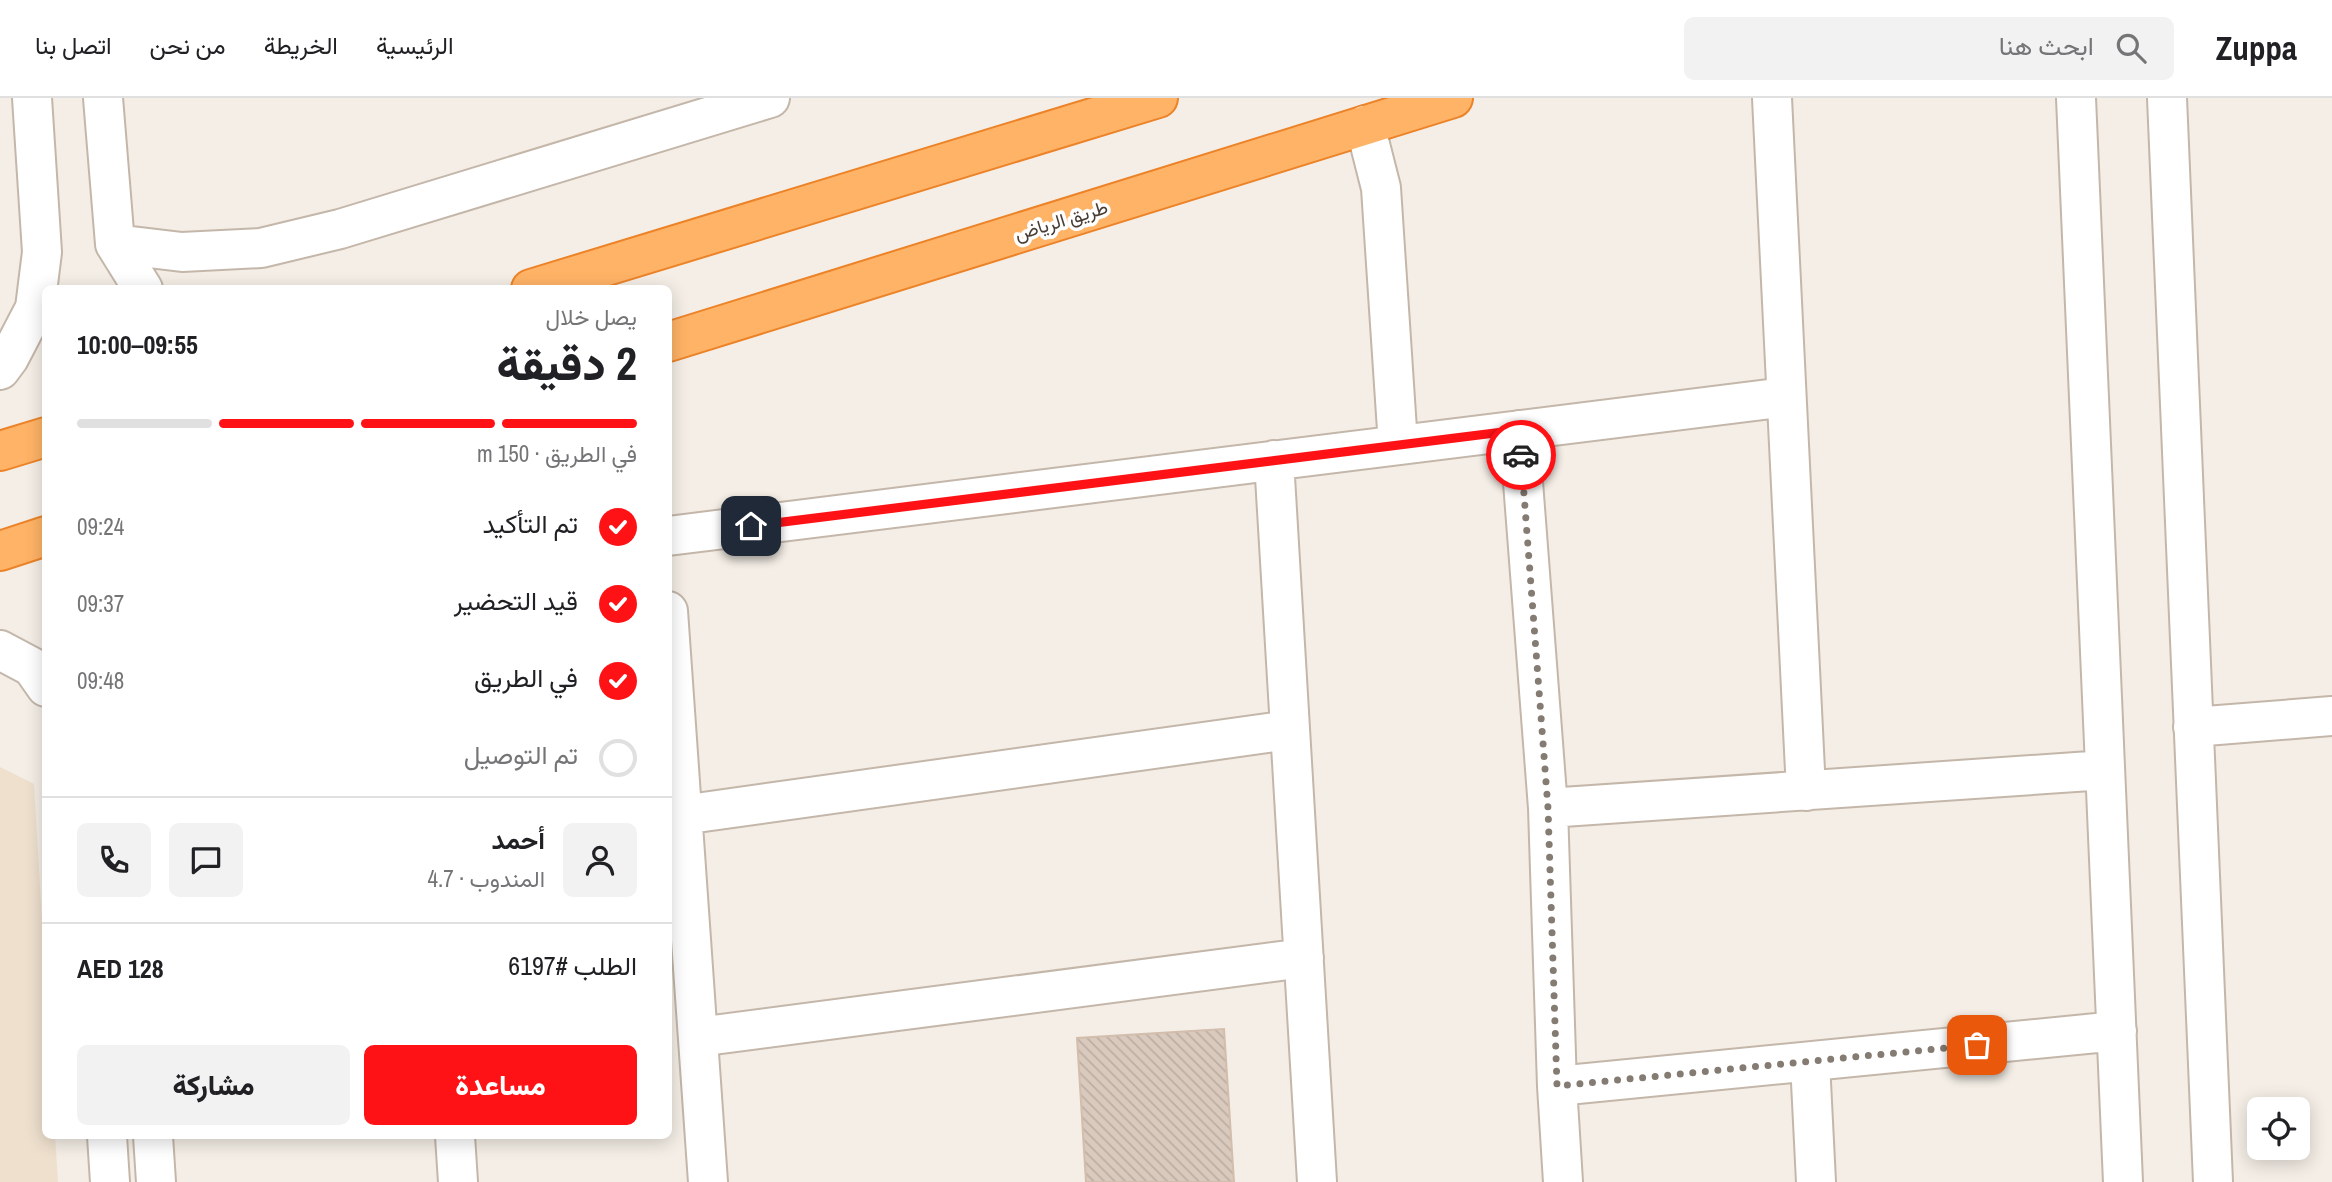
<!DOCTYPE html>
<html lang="ar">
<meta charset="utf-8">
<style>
:root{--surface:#fff;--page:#f2f2f2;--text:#202124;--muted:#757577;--line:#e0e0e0;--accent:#ff1216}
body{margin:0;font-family:"Archivo Narrow",Vazirmatn,sans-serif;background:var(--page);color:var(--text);direction:rtl;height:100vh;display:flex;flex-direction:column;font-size:26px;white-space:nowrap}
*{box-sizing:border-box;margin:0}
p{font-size:23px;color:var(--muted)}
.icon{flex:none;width:38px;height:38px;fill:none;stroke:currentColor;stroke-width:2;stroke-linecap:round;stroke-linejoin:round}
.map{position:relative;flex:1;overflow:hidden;direction:ltr}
.side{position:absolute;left:42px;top:187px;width:630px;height:854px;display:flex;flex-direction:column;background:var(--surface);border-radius:10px;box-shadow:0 4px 18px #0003;direction:rtl}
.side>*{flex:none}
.buttons{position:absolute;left:2247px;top:999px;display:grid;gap:14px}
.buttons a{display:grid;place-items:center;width:63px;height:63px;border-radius:10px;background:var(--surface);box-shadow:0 4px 18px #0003;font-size:35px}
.pin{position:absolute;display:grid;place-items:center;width:60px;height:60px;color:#fff;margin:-30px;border-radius:14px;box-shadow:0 4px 10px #0006}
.courier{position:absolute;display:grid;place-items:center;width:70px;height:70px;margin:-35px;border:5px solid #ff1216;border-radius:50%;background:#fff;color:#222;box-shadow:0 2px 9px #0007}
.overview em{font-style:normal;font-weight:800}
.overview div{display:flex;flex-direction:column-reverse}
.overview{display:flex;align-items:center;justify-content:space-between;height:119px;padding:0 35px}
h1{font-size:46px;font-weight:800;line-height:52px}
.bar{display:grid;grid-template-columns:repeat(4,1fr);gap:10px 7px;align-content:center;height:84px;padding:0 35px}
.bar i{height:9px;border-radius:5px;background:var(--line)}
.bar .on{background:var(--accent)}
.bar p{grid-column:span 4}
.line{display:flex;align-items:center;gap:18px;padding:0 35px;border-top:2px solid var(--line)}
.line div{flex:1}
.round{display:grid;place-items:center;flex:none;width:74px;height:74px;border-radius:10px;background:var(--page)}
ol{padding:0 35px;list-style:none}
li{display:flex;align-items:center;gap:21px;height:77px}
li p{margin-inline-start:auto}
li .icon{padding:7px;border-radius:50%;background:var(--accent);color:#fff;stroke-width:4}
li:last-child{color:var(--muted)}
li i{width:38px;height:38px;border:4px solid var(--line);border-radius:50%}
.cta{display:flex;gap:14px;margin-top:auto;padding:14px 35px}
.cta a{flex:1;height:80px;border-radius:10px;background:var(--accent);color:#fff;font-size:28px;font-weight:800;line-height:80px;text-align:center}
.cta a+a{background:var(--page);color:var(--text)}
header{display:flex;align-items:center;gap:42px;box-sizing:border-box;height:98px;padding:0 35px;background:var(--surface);border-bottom:2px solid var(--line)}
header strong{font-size:33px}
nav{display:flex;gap:38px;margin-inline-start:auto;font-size:24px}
.search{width:490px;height:63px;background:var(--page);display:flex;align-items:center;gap:18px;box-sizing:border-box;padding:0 24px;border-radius:10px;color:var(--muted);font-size:26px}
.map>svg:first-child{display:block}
</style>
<header>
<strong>Zuppa</strong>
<div class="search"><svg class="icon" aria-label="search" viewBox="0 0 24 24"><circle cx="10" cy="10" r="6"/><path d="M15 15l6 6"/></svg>ابحث هنا</div>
<nav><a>الرئيسية</a><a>الخريطة</a><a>من نحن</a><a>اتصل بنا</a></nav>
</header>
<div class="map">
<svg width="2332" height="1084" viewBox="0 0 2332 1084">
<defs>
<pattern id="building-back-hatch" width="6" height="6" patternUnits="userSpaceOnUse" patternTransform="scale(1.75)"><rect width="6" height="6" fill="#dacabd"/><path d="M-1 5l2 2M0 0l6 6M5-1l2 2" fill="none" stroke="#bdaea3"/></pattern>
</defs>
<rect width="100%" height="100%" fill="#f4eee6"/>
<!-- education -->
<path fill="#efe0ce" d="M0,669L34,686L45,874L46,1038H55L58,1084H0Z"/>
<!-- building -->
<path fill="url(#building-back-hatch)" stroke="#d3bdad" stroke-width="2" d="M1224,931L1234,1084H1086L1077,940Z"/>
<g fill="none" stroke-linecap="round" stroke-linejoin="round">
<!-- minor casing -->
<g stroke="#c4b7aa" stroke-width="42">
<path id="minor" d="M103,0L115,146L143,191
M1772,0L1806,693
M2076,0L2123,1084
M2167,0L2213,1084
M1365,27L1381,90L1398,347
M115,146L182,154L261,150L340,131L770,0
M0,272L9,260L35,210L42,154L32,0
M1519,332L1548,710L1557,988L1563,1084
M1274,362L1317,1084
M668,438L1786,299
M668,513L708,1084
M0,552L32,569L46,589
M2193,629L2332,618
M1548,710L2105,672
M682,717L1289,632
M698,939L1304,860
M1810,964L1816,1084
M1557,988L2117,933
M107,1038L110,1084
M153,1038L156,1084
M455,1038L458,1084"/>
</g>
<!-- highway casing -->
<g stroke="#ec8328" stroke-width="42">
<path id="highway" d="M531,191L1158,0
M668,244L1453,0
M0,353L46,339
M0,453L46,438"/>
</g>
<!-- minor -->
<use href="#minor" stroke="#fff" stroke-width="38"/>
<!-- highway -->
<use href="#highway" stroke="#ffb366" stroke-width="38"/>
</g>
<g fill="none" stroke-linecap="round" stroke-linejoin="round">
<!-- done -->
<path stroke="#847b72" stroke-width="7" stroke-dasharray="0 12.6" d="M1521,357L1548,710L1557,988L1977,947"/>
<!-- route -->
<path stroke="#ff1216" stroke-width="9" d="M751,428L1519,332L1521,357"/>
</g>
<g text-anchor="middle" stroke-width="7" stroke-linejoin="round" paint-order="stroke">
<!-- street labels -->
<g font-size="19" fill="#483d34" stroke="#fff">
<text transform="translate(1061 122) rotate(-17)" y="7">طريق الرياض</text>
</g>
</g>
</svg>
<div class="buttons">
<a><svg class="icon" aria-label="locate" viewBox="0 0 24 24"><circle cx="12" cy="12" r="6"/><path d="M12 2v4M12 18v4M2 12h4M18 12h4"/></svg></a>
</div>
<div class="pin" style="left:1977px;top:947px;background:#ea580c"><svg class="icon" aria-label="bag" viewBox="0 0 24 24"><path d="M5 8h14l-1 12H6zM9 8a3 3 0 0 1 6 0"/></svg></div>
<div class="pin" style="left:751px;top:428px;background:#1f2937"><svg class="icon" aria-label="home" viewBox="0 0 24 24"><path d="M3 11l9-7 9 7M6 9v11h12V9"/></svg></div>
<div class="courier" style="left:1521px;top:357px"><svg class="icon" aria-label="car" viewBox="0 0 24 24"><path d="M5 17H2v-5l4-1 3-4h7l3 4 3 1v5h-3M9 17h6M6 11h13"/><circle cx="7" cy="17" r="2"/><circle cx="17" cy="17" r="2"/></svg></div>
<section class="side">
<div class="overview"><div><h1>2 دقيقة</h1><p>يصل خلال</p></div><em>09:55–10:00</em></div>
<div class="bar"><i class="on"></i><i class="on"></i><i class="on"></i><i></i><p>في الطريق · 150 m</p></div>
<ol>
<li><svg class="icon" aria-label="check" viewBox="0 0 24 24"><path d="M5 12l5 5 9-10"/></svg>تم التأكيد<p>09:24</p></li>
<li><svg class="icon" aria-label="check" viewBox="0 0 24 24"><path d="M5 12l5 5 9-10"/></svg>قيد التحضير<p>09:37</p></li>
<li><svg class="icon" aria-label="check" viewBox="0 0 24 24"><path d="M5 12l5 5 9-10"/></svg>في الطريق<p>09:48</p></li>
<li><i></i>تم التوصيل</li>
</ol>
<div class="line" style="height:126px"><a class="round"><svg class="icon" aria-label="person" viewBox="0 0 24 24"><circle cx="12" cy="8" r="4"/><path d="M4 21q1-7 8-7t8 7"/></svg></a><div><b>أحمد</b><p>المندوب · 4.7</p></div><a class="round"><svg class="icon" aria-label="chat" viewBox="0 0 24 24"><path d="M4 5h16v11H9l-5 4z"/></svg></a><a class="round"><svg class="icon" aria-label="phone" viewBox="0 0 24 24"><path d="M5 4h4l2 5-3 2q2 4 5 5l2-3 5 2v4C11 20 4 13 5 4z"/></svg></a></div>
<div class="line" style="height:91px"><div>الطلب #6197</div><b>AED 128</b></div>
<div class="cta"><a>مساعدة</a><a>مشاركة</a></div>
</section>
</div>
